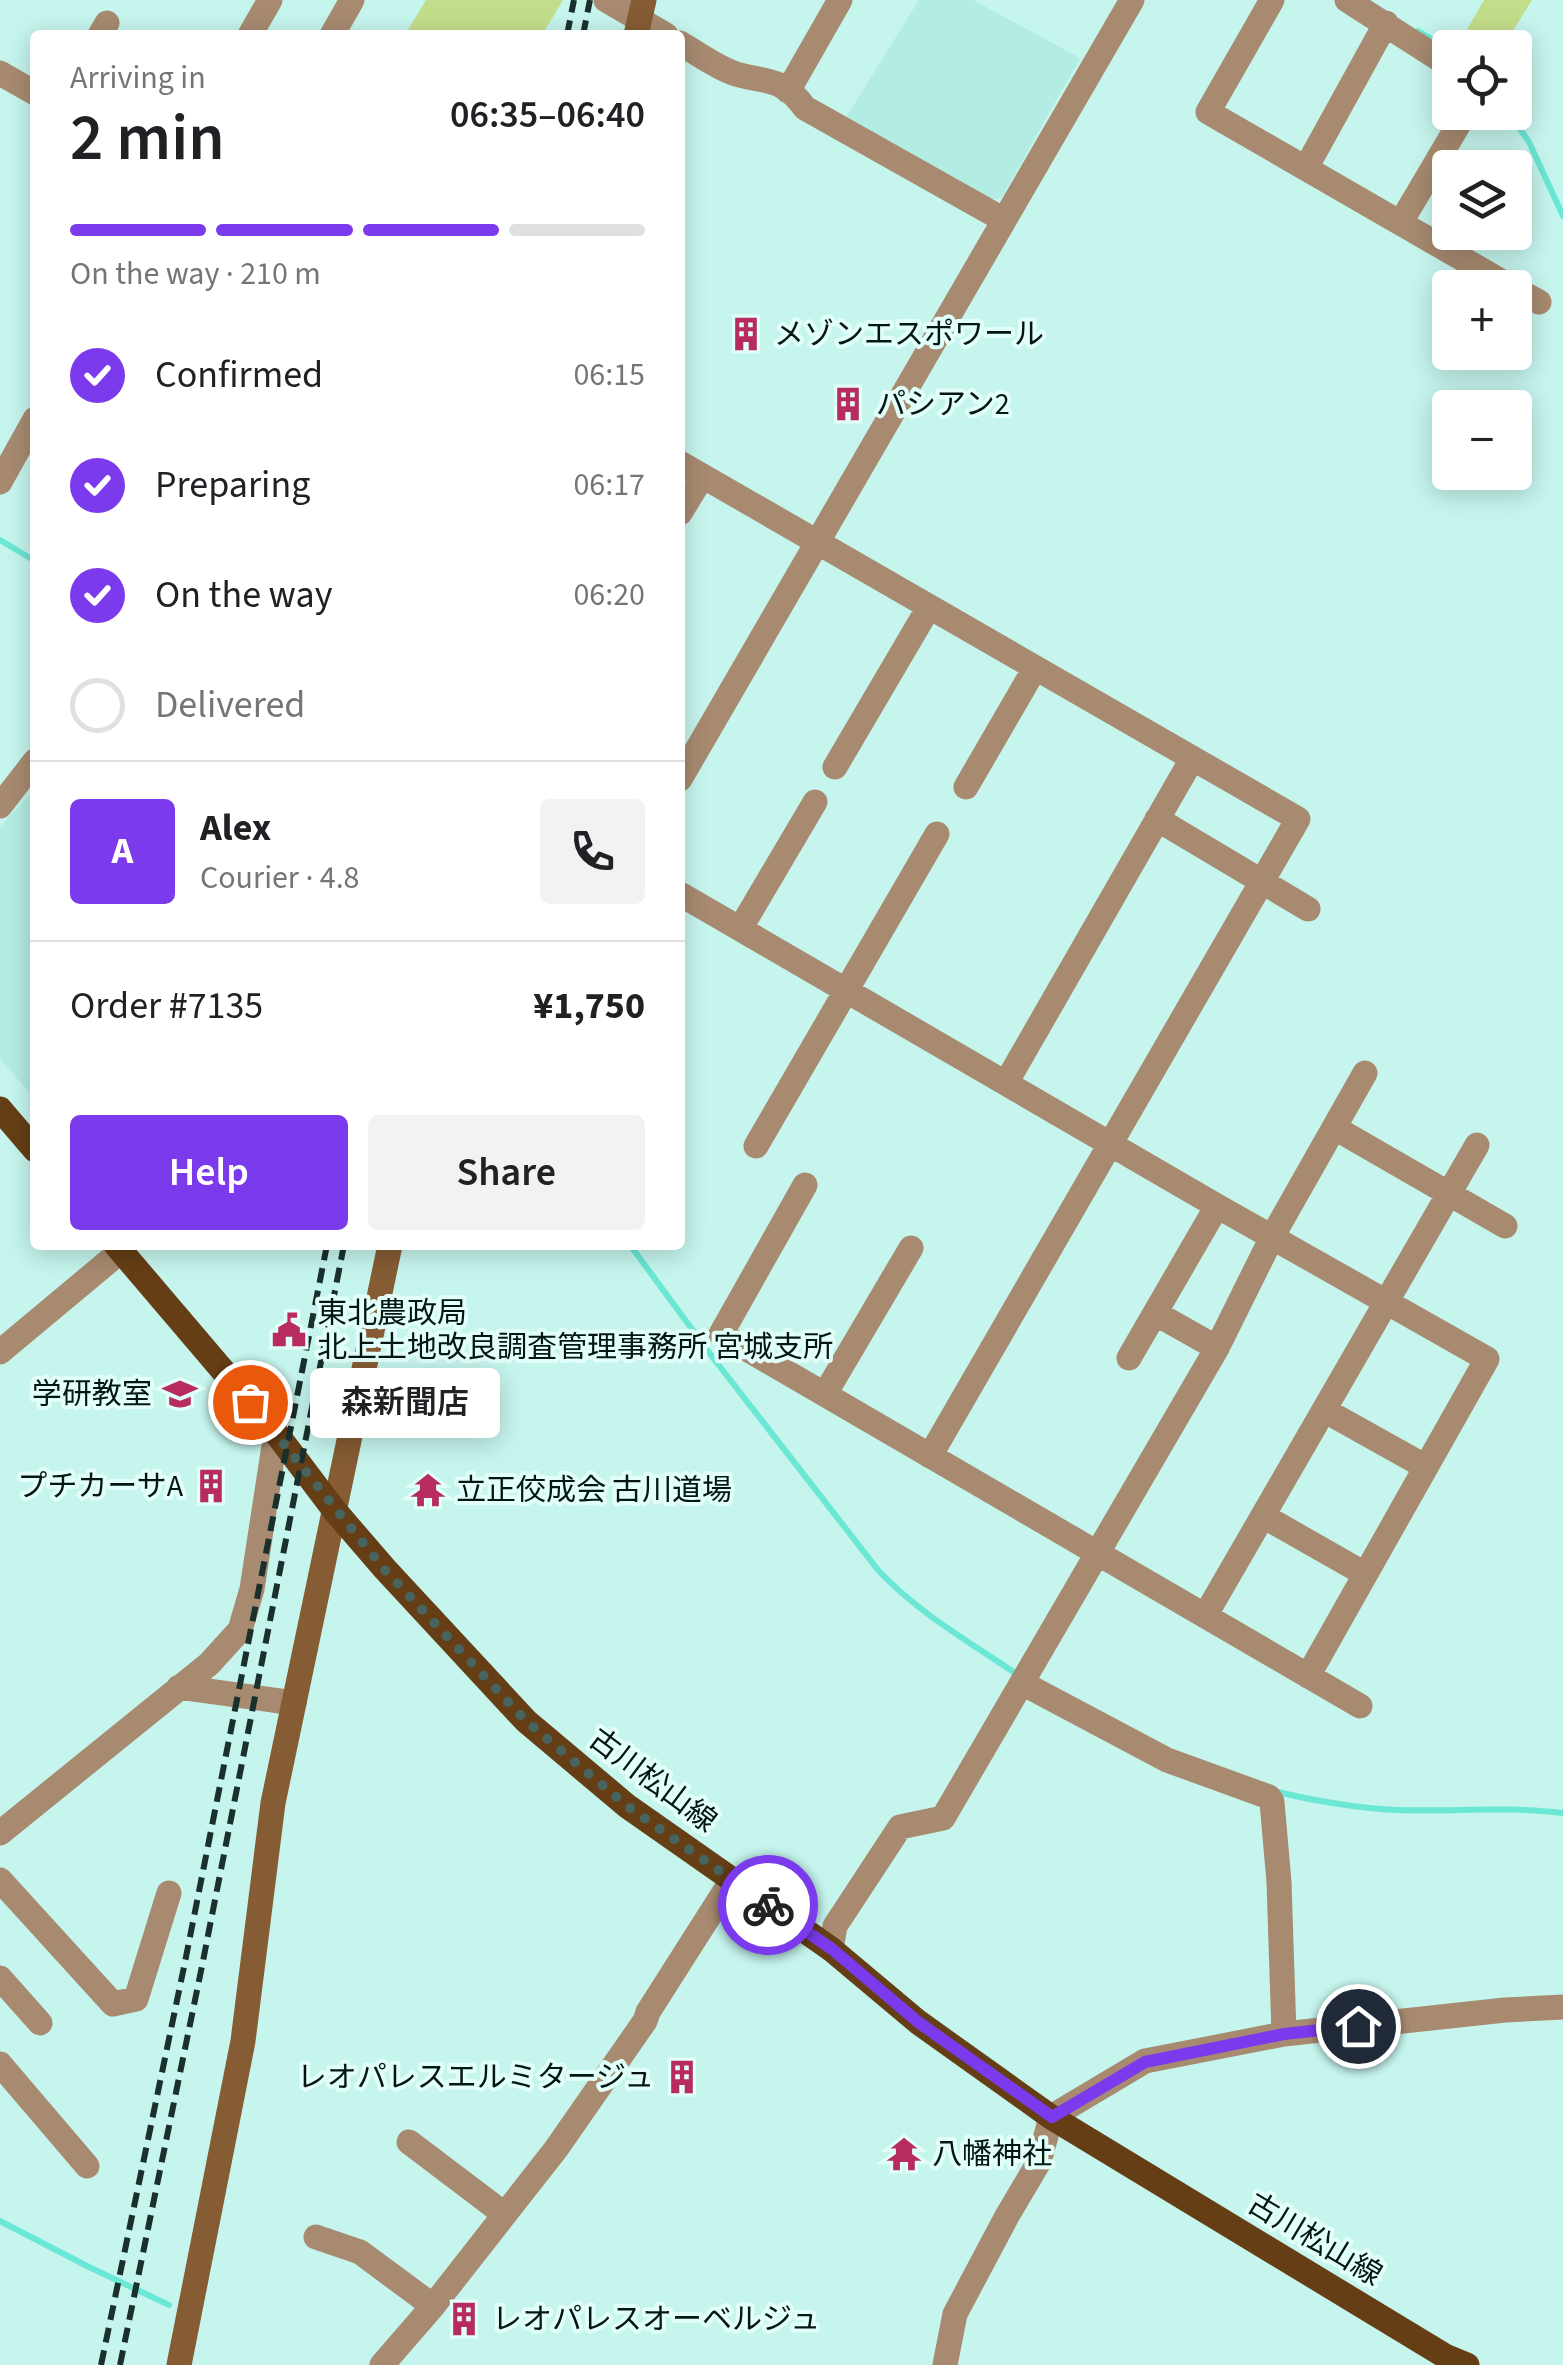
<!DOCTYPE html>
<meta charset="utf-8">
<style>
:root{--surface:#fff;--page:#f2f2f2;--text:#202124;--muted:#757577;--line:#e0e0e0;--accent:#7c3aed}
body{margin:0;font-family:"Source Sans 3","Noto Sans JP",sans-serif;background:var(--page);color:var(--text);height:100vh;display:flex;flex-direction:column;font-size:38px;white-space:nowrap}
*{box-sizing:border-box;margin:0}
p{font-size:32px;color:var(--muted)}
.icon{flex:none;width:55px;height:55px;fill:none;stroke:currentColor;stroke-width:2;stroke-linecap:round;stroke-linejoin:round}
.map{position:relative;flex:1;overflow:hidden}
.panel{position:absolute;left:30px;top:30px;width:655px;height:1220px;display:flex;flex-direction:column;background:var(--surface);border-radius:10px;box-shadow:0 5px 25px #0003}
.panel>*{flex:none}
.controls{position:absolute;left:1432px;top:30px;display:grid;gap:20px}
.controls a{display:grid;place-items:center;width:100px;height:100px;border-radius:10px;background:var(--surface);box-shadow:0 5px 25px #0003;font-size:50px}
.pin{position:absolute;display:grid;place-items:center;width:85px;height:85px;color:#fff;margin:-42px;border:5px solid #fff;border-radius:50%;box-shadow:0 2px 10px #0007}
.courier{position:absolute;display:grid;place-items:center;width:100px;height:100px;margin:-50px;border:8px solid #7c3aed;border-radius:50%;background:#fff;color:#222;box-shadow:0 2px 12px #0007}
.bubble{position:absolute;height:70px;border-radius:10px;background:var(--surface);box-shadow:0 5px 25px #0003;font-size:32px;font-weight:600;line-height:70px;text-align:center}
.headline em{font-style:normal;font-weight:600}
.headline div{display:flex;flex-direction:column-reverse}
.headline{display:flex;align-items:center;justify-content:space-between;height:170px;padding:0 40px}
h1{font-size:65px;font-weight:600;line-height:75px}
.bar{display:grid;grid-template-columns:repeat(4,1fr);gap:15px 10px;align-content:center;height:120px;padding:0 40px}
.bar i{height:12px;border-radius:8px;background:var(--line)}
.bar .on{background:var(--accent)}
.bar p{grid-column:span 4}
.line{display:flex;align-items:center;gap:25px;padding:0 40px;border-top:2px solid var(--line)}
.line div{flex:1}
.round{display:grid;place-items:center;flex:none;width:105px;height:105px;border-radius:10px;background:var(--page)}
ol{padding:0 40px;list-style:none}
li{display:flex;align-items:center;gap:30px;height:110px}
li p{margin-inline-start:auto}
li .icon{padding:10px;border-radius:50%;background:var(--accent);color:#fff;stroke-width:4}
li:last-child{color:var(--muted)}
li i{width:55px;height:55px;border:5px solid var(--line);border-radius:50%}
.primary-button{display:flex;gap:20px;margin-top:auto;padding:20px 40px}
.primary-button a{flex:1;height:115px;border-radius:10px;background:var(--accent);color:#fff;font-size:40px;font-weight:600;line-height:115px;text-align:center}
.primary-button a+a{background:var(--page);color:var(--text)}
.map>svg:first-child{display:block}
</style>
<div class="map">
<svg width="1563" height="2365" viewBox="0 0 1563 2365">
<rect width="100%" height="100%" fill="#c5f5ed"/>
<!-- built -->
<path fill="#b2ece2" d="M919,0H973L1080,58L1002,197L986,201L845,119Z
M35,788V1099L0,1059V827Z"/>
<!-- green -->
<path fill="#c3de8a" d="M426,0H563L542,35H405Z
M1484,0H1532L1503,47H1457Z"/>
<g fill="none" stroke-linecap="round" stroke-linejoin="round">
<!-- stream -->
<path stroke="#6be7d5" stroke-width="6" d="M1418,31L1450,50
M1508,112L1529,142L1563,216
M0,540L35,561
M630,1245L714,1359L878,1570C917,1612 968,1641 1015,1673
M1274,1791C1309,1800 1362,1809 1398,1810C1453,1812 1509,1806 1563,1813
M0,2221L89,2267L169,2305"/>
<!-- street -->
<path stroke="#a78a70" stroke-width="25" d="M606,0L666,35
M1272,0L1208,112L1513,288
M1347,0L1450,66
M100,35L107,23
M250,35L270,0
M332,35L352,0
M680,43C697,53 717,68 736,74C767,83 783,77 805,108L1004,220
M0,73L35,93
M788,91L840,0
M1306,168L1386,23
M1401,222L1466,112
M1515,289L1539,302
M680,463L1298,819L930,1456
M0,482L35,419
M680,513L702,477
M835,767L929,607
M680,779L1132,0
M966,787L1035,668
M0,806L35,761
M1157,819L1308,909
M680,894L1217,1206L1487,1359L1308,1676
M740,929L815,802
M1006,1083L1192,759
M1335,1128L1505,1226
M756,1146L937,834
M805,1185L721,1334L1360,1706
M1155,1313L1217,1348
M0,1352L121,1251
M1129,1358L1217,1206
M825,1394L911,1248
M1324,1410L1426,1467
M1263,1516L1365,1574
M1205,1616L1477,1145
M1022,1683L1167,1760L1269,1797L1272,1802L1279,1882L1284,2034
M179,1687L294,1703
M0,1833L209,1664L240,1630L252,1589L276,1433
M0,1880L113,2004L136,1999L169,1893
M831,1949L835,1926L900,1827L943,1818L1217,1348L1272,1237L1365,1073
M0,1978L40,2023
M0,2064L87,2166
M409,2142L504,2214
M316,2237L360,2252L433,2306
M382,2365L433,2306L556,2149L645,2021L648,2012L732,1880
M945,2365L955,2314L1007,2216L1039,2162L1051,2117L1145,2061L1284,2034L1505,2010L1563,2007"/>
<!-- secondary -->
<path stroke="#855c34" stroke-width="25" d="M636,35L644,0
M179,2365L243,2041L273,1803L390,1245"/>
<!-- primary -->
<path stroke="#653e15" stroke-width="25" d="M0,1109L35,1150
M116,1245L276,1433L335,1511L385,1569L526,1721L627,1806L831,1949L918,2022L1051,2117L1445,2356L1467,2365"/>
<!-- rail -->
<path stroke="#1a302c" stroke-width="6" stroke-dasharray="15 8" stroke-linecap="butt" d="M567,35L574,0
M583,35L590,0
M101,2365L185,1962L327,1245
M120,2365L202,1966L344,1245"/>
</g>
<g fill="none" stroke-linecap="round" stroke-linejoin="round">
<!-- done -->
<path stroke="#48645f" stroke-width="10" stroke-dasharray="0 18" d="M250,1402L384,1569L526,1721L627,1806L768,1905"/>
<!-- route -->
<path stroke="#7c3aed" stroke-width="12" d="M768,1905L832,1949L918,2022L1052,2117L1145,2062L1284,2034L1358,2026"/>
</g>
<!-- icons -->
<defs>
<g id="building-bare" transform="scale(2.7)"><path d="M-4-6H4V6H1V3H-1V6H-4ZM-2.5-4.3h1.7v1.8h-1.7ZM.8-4.3h1.7v1.8H.8ZM-2.5-1h1.7V.8h-1.7ZM.8-1h1.7V.8H.8Z" fill="#b82b60" stroke="#e2fef9" stroke-width="2.5" paint-order="stroke"/></g>
<g id="civic-bare" transform="scale(2.7)"><path d="M-.6-6.5H3V-4.5H.6V-3L4-1V1h2V6H-6V1h2V-1L-.6-3ZM-1.2 2.5V6h2.4V2.5Z" fill="#b82b60" stroke="#e2fef9" stroke-width="2.5" paint-order="stroke"/></g>
<g id="school-bare" transform="scale(2.7)"><path d="M0-5L7-2L0 1L-7-2ZM-4 1L0 2.5L4 1V4Q0 6-4 4Z" fill="#b82b60" stroke="#e2fef9" stroke-width="2.5" paint-order="stroke"/></g>
<g id="temple-bare" transform="scale(2.7)"><path d="M0-6L5-2H3V0L6.5 2.5H4V6H1.5V3h-3V6H-4V2.5H-6.5L-3 0V-2H-5Z" fill="#b82b60" stroke="#e2fef9" stroke-width="2.5" paint-order="stroke"/></g>
</defs>
<g fill-rule="evenodd">
<use href="#building-bare" x="746" y="334"/>
<use href="#building-bare" x="848" y="404"/>
<use href="#civic-bare" x="289" y="1330"/>
<use href="#school-bare" x="180" y="1394"/>
<use href="#building-bare" x="211" y="1486"/>
<use href="#temple-bare" x="428" y="1490"/>
<use href="#building-bare" x="682" y="2077"/>
<use href="#temple-bare" x="904" y="2154"/>
<use href="#building-bare" x="464" y="2319"/>
</g>
<g text-anchor="middle" stroke-width="8" stroke-linejoin="round" paint-order="stroke">
<!-- poi labels -->
<g font-size="30" fill="#041613" stroke="#e2fef9" text-anchor="start">
<text x="774" y="344">メゾンエスポワール</text>
<text x="876" y="414">パシアン2</text>
<text x="317" y="1323">東北農政局<tspan x="317" dy="34">北上土地改良調査管理事務所 宮城支所</tspan></text>
<text x="152" y="1404" text-anchor="end">学研教室</text>
<text x="183" y="1496" text-anchor="end">プチカーサA</text>
<text x="456" y="1500">立正佼成会 古川道場</text>
<text x="654" y="2087" text-anchor="end">レオパレスエルミタージュ</text>
<text x="932" y="2164">八幡神社</text>
<text x="492" y="2329">レオパレスオーベルジュ</text>
</g>
<!-- street labels -->
<g font-size="30" fill="#041613" stroke="#e2fef9">
<text transform="translate(653 1780) rotate(37)" y="10">古川松山線</text>
<text transform="translate(1315 2239) rotate(31)" y="10">古川松山線</text>
</g>
</g>
</svg>
<div class="controls">
<a><svg class="icon" aria-label="locate" viewBox="0 0 24 24"><circle cx="12" cy="12" r="6"/><path d="M12 2v4M12 18v4M2 12h4M18 12h4"/></svg></a>
<a><svg class="icon" aria-label="layers" viewBox="0 0 24 24"><path d="M12 4l9 5-9 5-9-5zM3 14l9 5 9-5"/></svg></a>
<a>+</a>
<a>−</a>
</div>
<div class="pin" style="left:250px;top:1402px;background:#ea580c"><svg class="icon" aria-label="bag" viewBox="0 0 24 24"><path d="M5 8h14l-1 12H6zM9 8a3 3 0 0 1 6 0"/></svg></div>
<div class="pin" style="left:1358px;top:2026px;background:#1f2937"><svg class="icon" aria-label="home" viewBox="0 0 24 24"><path d="M3 11l9-7 9 7M6 9v11h12V9"/></svg></div>
<div class="courier" style="left:768px;top:1905px"><svg class="icon" aria-label="bike" viewBox="0 0 24 24"><circle cx="6" cy="16" r="4"/><circle cx="18" cy="16" r="4"/><path d="M6 16l4-8h5l3 8M10 8l3 8H6M13 5h3"/></svg></div>
<div class="bubble" style="left:310px;top:1368px;width:190px">森新聞店</div>
<section class="panel">
<div class="headline"><div><h1>2 min</h1><p>Arriving in</p></div><em>06:35–06:40</em></div>
<div class="bar"><i class="on"></i><i class="on"></i><i class="on"></i><i></i><p>On the way · 210 m</p></div>
<ol>
<li><svg class="icon" aria-label="check" viewBox="0 0 24 24"><path d="M5 12l5 5 9-10"/></svg>Confirmed<p>06:15</p></li>
<li><svg class="icon" aria-label="check" viewBox="0 0 24 24"><path d="M5 12l5 5 9-10"/></svg>Preparing<p>06:17</p></li>
<li><svg class="icon" aria-label="check" viewBox="0 0 24 24"><path d="M5 12l5 5 9-10"/></svg>On the way<p>06:20</p></li>
<li><i></i>Delivered</li>
</ol>
<div class="line" style="height:180px"><b class="round" style="background:var(--accent);color:#fff">A</b><div><b>Alex</b><p>Courier · 4.8</p></div><a class="round"><svg class="icon" aria-label="phone" viewBox="0 0 24 24"><path d="M5 4h4l2 5-3 2q2 4 5 5l2-3 5 2v4C11 20 4 13 5 4z"/></svg></a></div>
<div class="line" style="height:130px"><div>Order #7135</div><b>¥1,750</b></div>
<div class="primary-button"><a>Help</a><a>Share</a></div>
</section>
</div>
